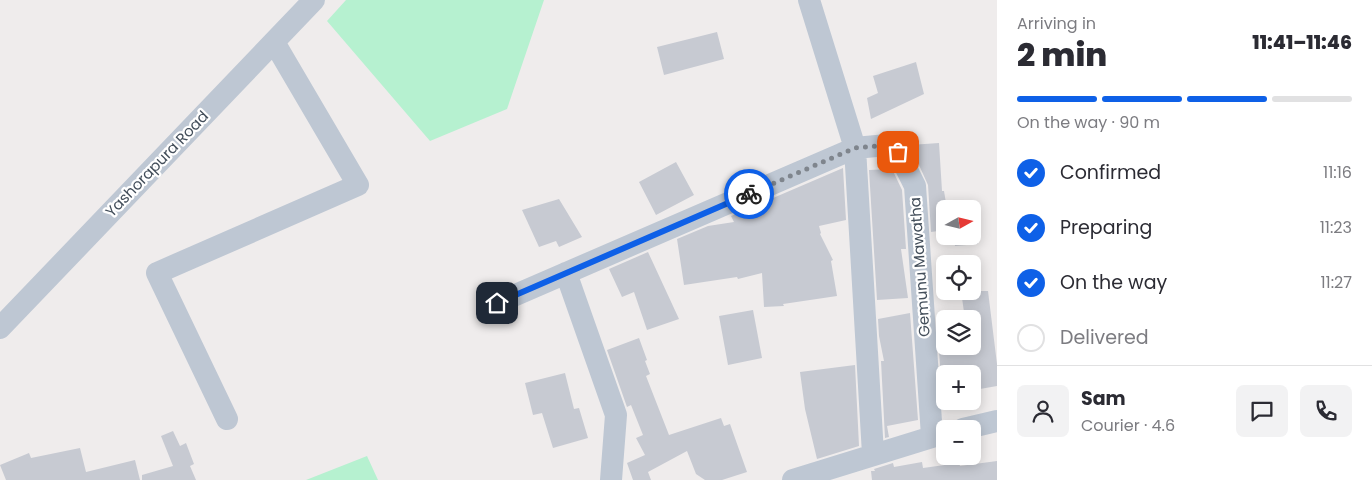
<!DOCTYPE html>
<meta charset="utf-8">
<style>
:root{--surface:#fff;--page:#f2f2f3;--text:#2b2b33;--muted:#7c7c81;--line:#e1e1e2;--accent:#0e60e7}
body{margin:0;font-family:Poppins,sans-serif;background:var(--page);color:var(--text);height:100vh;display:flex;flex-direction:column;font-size:19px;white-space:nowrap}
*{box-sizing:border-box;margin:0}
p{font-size:16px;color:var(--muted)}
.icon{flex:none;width:28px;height:28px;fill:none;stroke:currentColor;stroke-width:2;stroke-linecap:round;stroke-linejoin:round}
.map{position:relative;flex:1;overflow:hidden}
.sheet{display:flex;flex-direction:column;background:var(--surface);width:375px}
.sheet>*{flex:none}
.needle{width:32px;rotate:82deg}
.buttons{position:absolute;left:936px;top:200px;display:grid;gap:10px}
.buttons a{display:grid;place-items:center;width:45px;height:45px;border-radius:8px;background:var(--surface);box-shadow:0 2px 12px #0003;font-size:25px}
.pin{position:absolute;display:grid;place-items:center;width:42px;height:42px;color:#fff;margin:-21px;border-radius:10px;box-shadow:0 2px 8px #0006}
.courier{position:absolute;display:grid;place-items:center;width:50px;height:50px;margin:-25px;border:4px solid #0e60e7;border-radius:50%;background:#fff;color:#222;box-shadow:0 1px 6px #0007}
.summary em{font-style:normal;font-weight:800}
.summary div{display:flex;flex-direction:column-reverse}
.summary{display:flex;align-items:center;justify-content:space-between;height:85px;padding:0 20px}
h1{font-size:32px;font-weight:800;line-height:38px}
.bar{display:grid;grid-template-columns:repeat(4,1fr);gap:8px 5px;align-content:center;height:60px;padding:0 20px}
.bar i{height:6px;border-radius:4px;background:var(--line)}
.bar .current{background:var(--accent)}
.bar p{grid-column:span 4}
.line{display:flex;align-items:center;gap:12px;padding:0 20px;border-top:1px solid var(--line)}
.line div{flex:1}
.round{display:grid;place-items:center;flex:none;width:52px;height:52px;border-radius:8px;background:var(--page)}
ol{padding:0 20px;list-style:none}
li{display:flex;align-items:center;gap:15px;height:55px}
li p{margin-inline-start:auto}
li .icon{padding:5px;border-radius:50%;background:var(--accent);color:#fff;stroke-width:4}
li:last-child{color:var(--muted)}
li i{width:28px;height:28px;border:2px solid var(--line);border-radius:50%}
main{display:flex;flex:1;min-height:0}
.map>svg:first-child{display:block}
</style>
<main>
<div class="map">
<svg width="997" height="480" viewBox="0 0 997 480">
<rect width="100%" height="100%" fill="#efecec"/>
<!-- green -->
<path fill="#b6f1d0" d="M346,0H544L507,109L430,141L327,21Z
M367,456L378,480H306Z"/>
<!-- building -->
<path fill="#c7cad2" d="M717,32L724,59L664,75L657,47Z
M916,62L924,94L871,119L867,98L878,93L873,76Z
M939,143L942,191H944L947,209H945V230L931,232L928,185L910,145Z
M676,162L694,195L656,215L639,182Z
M843,168L846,220L819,226L821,233L820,234L833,260L831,261L837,296L783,304L784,306L764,307L762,273L738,279L737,277L684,285L677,239L708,226L734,222L731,216Z
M892,169L902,190L906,249H901L908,298L877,300L869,170Z
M559,199L582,237L559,247L556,241L539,247L522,210Z
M972,213H974L978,244L955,246L954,236H972Z
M648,252L679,319L647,330L634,292L622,297L609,269Z
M961,291H988L997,364V386L980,389L977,374H945V390L942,391L938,338L945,337V346H972V319H965Z
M753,310L762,358L728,365L719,316Z
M910,313L918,420L887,426L889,437L885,438L881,361H884L879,336L878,319Z
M639,338L647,360L645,361L650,374L646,376L669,435L721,418L724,426L730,424L747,472L722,480H705L696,474L687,451L648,472L651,480H633L627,463L645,455L636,438L643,435L631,405L627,407L607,350Z
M855,365L859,446L817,459L805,409L800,372Z
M565,373L574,409L579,408L588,438L553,448L542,413L533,415L525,383Z
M173,431L180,446L186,443L194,464L190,466L196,480H142V475L173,466L161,436Z
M80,448L86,472L135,460L140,480H6L0,465L29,453L31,458Z
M997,461V480H872L871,471H875L874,469L893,463L894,467L922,462L923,468L959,463L960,466Z"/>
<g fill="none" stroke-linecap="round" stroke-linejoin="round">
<!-- minor -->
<path stroke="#bec7d3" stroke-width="22" d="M809,0L855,148L887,145L898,152L915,186L932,436
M566,273L616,415L611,480
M497,303L855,148L873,454
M0,328L314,0
M227,419L157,273L358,185L274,42
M963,429L997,421
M793,480L945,433"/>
</g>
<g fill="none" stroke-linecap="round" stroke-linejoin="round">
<!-- done -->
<path stroke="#7f858d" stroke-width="5" stroke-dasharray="0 9" d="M749,194L855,148L887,145L898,152"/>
<!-- route -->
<path stroke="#0e60e7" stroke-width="6" d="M497,303L749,194"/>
</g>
<g text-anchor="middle" stroke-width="4.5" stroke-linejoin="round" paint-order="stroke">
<!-- street labels -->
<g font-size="15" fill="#434e5a" stroke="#fff">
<text transform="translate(157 164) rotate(-46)" y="5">Yashorapura Road</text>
<text transform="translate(920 267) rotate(-94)" y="5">Gemunu Mawatha</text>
</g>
</g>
</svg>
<div class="buttons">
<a><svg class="needle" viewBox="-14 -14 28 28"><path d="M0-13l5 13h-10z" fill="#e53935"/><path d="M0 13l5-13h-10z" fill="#7c7c81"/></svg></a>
<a><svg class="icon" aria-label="locate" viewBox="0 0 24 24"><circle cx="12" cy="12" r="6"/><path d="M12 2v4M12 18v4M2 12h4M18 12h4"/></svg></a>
<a><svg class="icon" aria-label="layers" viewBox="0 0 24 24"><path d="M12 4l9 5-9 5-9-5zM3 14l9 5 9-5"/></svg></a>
<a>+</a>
<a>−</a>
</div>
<div class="pin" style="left:898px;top:152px;background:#ea580c"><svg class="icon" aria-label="bag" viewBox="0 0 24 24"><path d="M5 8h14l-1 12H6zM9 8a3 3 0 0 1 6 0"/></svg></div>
<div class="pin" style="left:497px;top:303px;background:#1f2937"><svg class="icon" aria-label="home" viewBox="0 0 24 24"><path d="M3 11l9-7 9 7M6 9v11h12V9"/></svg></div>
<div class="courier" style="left:749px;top:194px"><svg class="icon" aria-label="bike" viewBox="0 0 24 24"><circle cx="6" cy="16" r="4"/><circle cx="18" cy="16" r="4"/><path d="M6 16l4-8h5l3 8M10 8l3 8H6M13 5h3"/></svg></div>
</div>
<section class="sheet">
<div class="summary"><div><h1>2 min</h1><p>Arriving in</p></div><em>11:41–11:46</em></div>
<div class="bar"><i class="current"></i><i class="current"></i><i class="current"></i><i></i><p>On the way · 90 m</p></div>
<ol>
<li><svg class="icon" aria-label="check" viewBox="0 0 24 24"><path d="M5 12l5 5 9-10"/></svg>Confirmed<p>11:16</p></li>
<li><svg class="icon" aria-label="check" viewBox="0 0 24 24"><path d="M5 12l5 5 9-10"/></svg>Preparing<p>11:23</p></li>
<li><svg class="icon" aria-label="check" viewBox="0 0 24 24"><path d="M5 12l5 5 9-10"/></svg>On the way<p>11:27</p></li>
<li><i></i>Delivered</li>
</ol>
<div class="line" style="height:90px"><a class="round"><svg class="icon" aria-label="person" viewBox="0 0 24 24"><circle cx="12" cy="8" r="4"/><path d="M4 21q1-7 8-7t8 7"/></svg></a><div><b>Sam</b><p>Courier · 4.6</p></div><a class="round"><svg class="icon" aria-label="chat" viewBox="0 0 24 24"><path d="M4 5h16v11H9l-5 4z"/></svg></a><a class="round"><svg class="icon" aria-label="phone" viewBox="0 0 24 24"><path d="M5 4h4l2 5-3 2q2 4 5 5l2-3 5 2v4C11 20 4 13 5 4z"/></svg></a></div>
</section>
</main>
